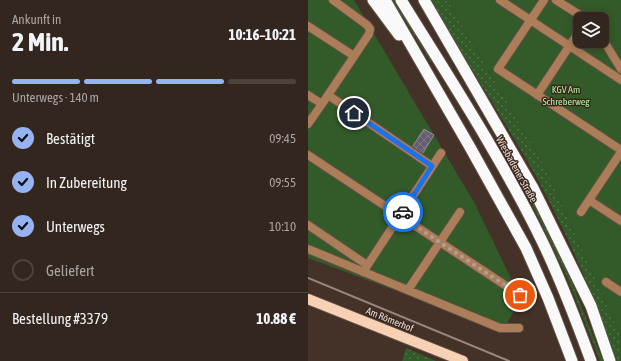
<!DOCTYPE html>
<html lang="de">
<meta charset="utf-8">
<style>
:root{--surface:#33261e;--page:#3e322b;--text:#f1f3f6;--muted:#a9a5a4;--line:#4e433c;--accent:#95b2f1}
body{margin:0;font-family:"Asap Condensed",sans-serif;background:var(--page);color:var(--text);height:100vh;display:flex;flex-direction:column;font-size:15px;white-space:nowrap}
*{box-sizing:border-box;margin:0}
p{font-size:13px;color:var(--muted)}
.icon{flex:none;width:22px;height:22px;fill:none;stroke:currentColor;stroke-width:2;stroke-linecap:round;stroke-linejoin:round}
.map{position:relative;flex:1;overflow:hidden}
.panel{display:flex;flex-direction:column;background:var(--surface);width:308px}
.panel>*{flex:none}
.controls{position:absolute;left:265px;top:12px;display:grid;gap:8px}
.controls a{display:grid;place-items:center;width:36px;height:36px;border-radius:8px;background:var(--surface);box-shadow:0 2px 10px #0003,0 0 0 1px var(--line);font-size:20px}
.pin{position:absolute;display:grid;place-items:center;width:34px;height:34px;color:#fff;margin:-17px;border:2px solid #fff;border-radius:50%;box-shadow:0 1px 4px #0007}
.courier{position:absolute;display:grid;place-items:center;width:40px;height:40px;margin:-20px;border:3px solid #1a73e8;border-radius:50%;background:#fff;color:#222;box-shadow:0 1px 5px #0007}
.head em{font-style:normal;font-weight:700}
.head div{display:flex;flex-direction:column-reverse}
.head{display:flex;align-items:center;justify-content:space-between;height:68px;padding:0 12px}
h1{font-size:26px;font-weight:700;line-height:30px}
.bar{display:grid;grid-template-columns:repeat(4,1fr);gap:6px 4px;align-content:center;height:48px;padding:0 12px}
.bar i{height:5px;border-radius:3px;background:var(--line)}
.bar .current{background:var(--accent)}
.bar p{grid-column:span 4}
.line{display:flex;align-items:center;gap:10px;padding:0 12px;border-top:1px solid var(--line)}
.line div{flex:1}
ol{padding:0 12px;list-style:none}
li{display:flex;align-items:center;gap:12px;height:44px}
li p{margin-inline-start:auto}
li .icon{padding:4px;border-radius:50%;background:var(--accent);color:#111;stroke-width:4}
li:last-child{color:var(--muted)}
li i{width:22px;height:22px;border:2px solid var(--line);border-radius:50%}
main{display:flex;flex:1;min-height:0}
.map>svg:first-child{display:block}
</style>
<main>
<section class="panel">
<div class="head"><div><h1>2 Min.</h1><p>Ankunft in</p></div><em>10:16–10:21</em></div>
<div class="bar"><i class="current"></i><i class="current"></i><i class="current"></i><i></i><p>Unterwegs · 140 m</p></div>
<ol>
<li><svg class="icon" aria-label="check" viewBox="0 0 24 24"><path d="M5 12l5 5 9-10"/></svg>Bestätigt<p>09:45</p></li>
<li><svg class="icon" aria-label="check" viewBox="0 0 24 24"><path d="M5 12l5 5 9-10"/></svg>In Zubereitung<p>09:55</p></li>
<li><svg class="icon" aria-label="check" viewBox="0 0 24 24"><path d="M5 12l5 5 9-10"/></svg>Unterwegs<p>10:10</p></li>
<li><i></i>Geliefert</li>
</ol>
<div class="line" style="height:52px"><div>Bestellung #3379</div><b>10.88 €</b></div>
</section>
<div class="map">
<svg width="313" height="361" viewBox="0 0 313 361">
<defs>
<pattern id="grass-dots" width="8" height="8" patternUnits="userSpaceOnUse"><rect width="8" height="8" fill="#335a29"/><path d="M2 2h.1M6 6h.1" fill="none" stroke="#517147" stroke-width="1.8" stroke-linecap="round"/></pattern>
<pattern id="building-cross-hatch" width="8" height="8" patternUnits="userSpaceOnUse"><rect width="8" height="8" fill="#675d70"/><path d="M0 0l8 8M0 8l8-8" fill="none" stroke="#7d7484"/></pattern>
</defs>
<rect width="100%" height="100%" fill="#443228"/>
<!-- grass -->
<path fill="url(#grass-dots)" d="M84,0H87L124,60L123,62Z
M123,0H139L237,167L313,336V361H309C287,299 262,239 230,180C196,119 157,61 123,0Z
M192,140L222,193L219,195L189,141Z
M224,197L261,275L295,361H292L259,277L221,198Z
M98,348L128,361H94Z"/>
<!-- garden -->
<path fill="#335a29" fill-rule="evenodd" d="M0,0H46L167,204L213,299L195,330L0,258Z
M139,0H313V336L237,167ZM272,19H294V41H272Z"/>
<!-- building -->
<path fill="url(#building-cross-hatch)" stroke="#968b9f" d="M116,129L126,135L113,156L103,149Z"/>
<g fill="none" stroke-linecap="round" stroke-linejoin="round">
<!-- minor casing -->
<g stroke="#625147" stroke-width="10">
<path id="minor" d="M192,0L313,80
M236,0L190,69L313,150
M248,0L278,19
M0,26L46,56
M294,38L313,69
M0,95L14,104L0,124
M20,95L124,166
M229,95L272,30
M14,104L61,34L62,29L59,25L25,0
M0,155L212,295
M281,200L313,221
M273,212L313,152
M0,225L59,265
M0,249L192,328H211
M55,272L133,153
M298,282L313,292
M100,290L152,212"/>
</g>
<!-- major casing -->
<g stroke="#625147" stroke-width="12">
<path id="major" d="M0,299L155,361"/>
</g>
<!-- highway casing -->
<g stroke="#625147" stroke-width="13">
<path id="highway" d="M65,0L91,35
M77,0L163,149L218,248L240,298L264,361
M93,0C142,79 193,157 234,241C253,280 268,320 283,361
M116,0L225,188L283,306L302,361"/>
</g>
<!-- minor -->
<use href="#minor" stroke="#ab7d58" stroke-width="8"/>
<!-- major -->
<use href="#major" stroke="#f8d1b4" stroke-width="10"/>
<!-- highway -->
<use href="#highway" stroke="#f9f9f9" stroke-width="11"/>
<!-- rail -->
<path stroke="#96867e" stroke-width="2" d="M0,278L201,361"/>
</g>
<g fill="none" stroke-linecap="round" stroke-linejoin="round">
<!-- done -->
<path stroke="#afa099" stroke-width="4" stroke-dasharray="0 7.2" d="M95,212L92,216L212,295"/>
<!-- route -->
<path stroke="#1a73e8" stroke-width="5" d="M46,113L124,166L95,212"/>
</g>
<g text-anchor="middle" stroke-width="3" stroke-linejoin="round" paint-order="stroke">
<!-- park labels -->
<g font-size="10" fill="#aaf498" stroke="#3a281e">
<text x="258" y="93">KGV Am<tspan x="258" dy="12">Schreberweg</tspan></text>
</g>
<!-- street labels -->
<g font-size="10" fill="#e9dcd6" stroke="#3a281e">
<text transform="translate(209 169) rotate(61)" y="4">Wiesbadener Straße</text>
<text transform="translate(82 319) rotate(22)" y="4">Am Römerhof</text>
</g>
</g>
</svg>
<div class="controls">
<a><svg class="icon" aria-label="layers" viewBox="0 0 24 24"><path d="M12 4l9 5-9 5-9-5zM3 14l9 5 9-5"/></svg></a>
</div>
<div class="pin" style="left:212px;top:295px;background:#ea580c"><svg class="icon" aria-label="bag" viewBox="0 0 24 24"><path d="M5 8h14l-1 12H6zM9 8a3 3 0 0 1 6 0"/></svg></div>
<div class="pin" style="left:46px;top:113px;background:#1f2937"><svg class="icon" aria-label="home" viewBox="0 0 24 24"><path d="M3 11l9-7 9 7M6 9v11h12V9"/></svg></div>
<div class="courier" style="left:95px;top:212px"><svg class="icon" aria-label="car" viewBox="0 0 24 24"><path d="M5 17H2v-5l4-1 3-4h7l3 4 3 1v5h-3M9 17h6M6 11h13"/><circle cx="7" cy="17" r="2"/><circle cx="17" cy="17" r="2"/></svg></div>
</div>
</main>
